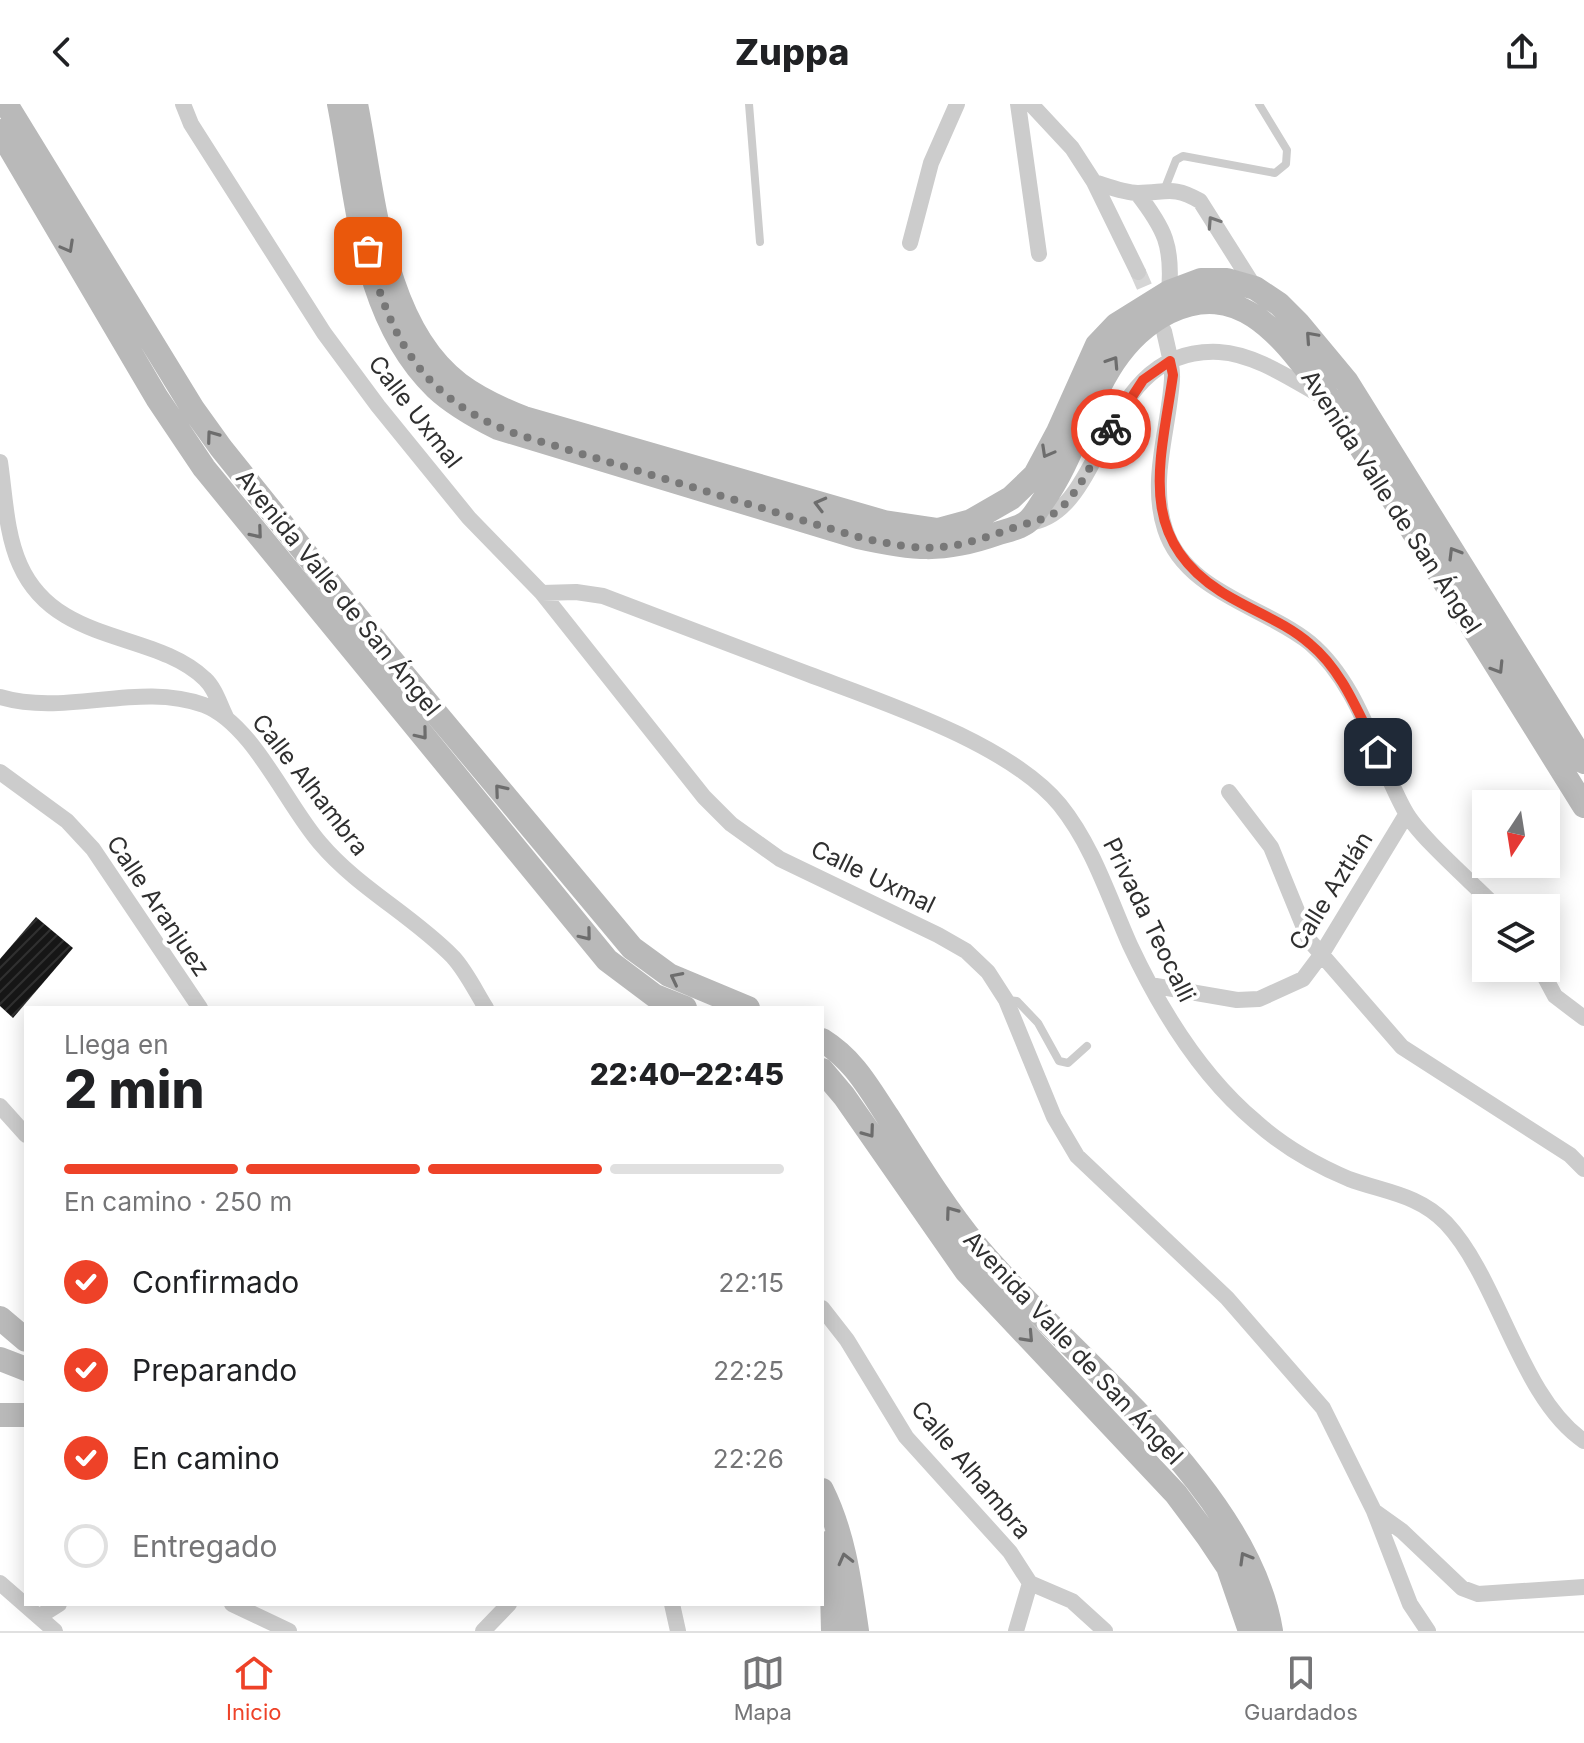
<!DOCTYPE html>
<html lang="es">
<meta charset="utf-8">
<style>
:root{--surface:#fff;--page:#f2f2f2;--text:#202124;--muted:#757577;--line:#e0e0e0;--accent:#ee4228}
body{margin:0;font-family:Inter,sans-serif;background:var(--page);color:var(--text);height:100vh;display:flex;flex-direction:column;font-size:30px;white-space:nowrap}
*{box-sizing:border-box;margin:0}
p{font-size:26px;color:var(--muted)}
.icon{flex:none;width:44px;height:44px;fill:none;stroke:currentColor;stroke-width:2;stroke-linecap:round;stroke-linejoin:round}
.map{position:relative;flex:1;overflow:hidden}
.side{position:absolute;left:24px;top:902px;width:800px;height:600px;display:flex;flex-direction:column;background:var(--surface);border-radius:0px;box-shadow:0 4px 20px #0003}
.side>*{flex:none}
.needle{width:52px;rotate:192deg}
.fabs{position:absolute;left:1472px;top:686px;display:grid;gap:16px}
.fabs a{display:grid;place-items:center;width:88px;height:88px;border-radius:0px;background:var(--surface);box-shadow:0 4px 20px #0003;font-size:40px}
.pin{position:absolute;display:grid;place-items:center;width:68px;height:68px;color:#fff;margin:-34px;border-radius:16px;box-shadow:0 4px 12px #0006}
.courier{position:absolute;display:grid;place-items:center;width:80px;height:80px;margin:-40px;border:6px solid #ee4228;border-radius:50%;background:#fff;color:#222;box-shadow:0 2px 10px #0007}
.overview em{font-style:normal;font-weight:800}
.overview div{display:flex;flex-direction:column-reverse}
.overview{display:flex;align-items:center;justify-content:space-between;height:136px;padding:0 40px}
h1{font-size:52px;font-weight:800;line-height:60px}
.bar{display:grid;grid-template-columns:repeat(4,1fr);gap:12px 8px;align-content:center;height:96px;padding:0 40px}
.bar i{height:10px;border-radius:6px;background:var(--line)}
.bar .active{background:var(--accent)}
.bar p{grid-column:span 4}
ol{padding:0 40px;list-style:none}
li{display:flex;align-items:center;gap:24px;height:88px}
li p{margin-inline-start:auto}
li .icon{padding:8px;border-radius:50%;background:var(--accent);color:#fff;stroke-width:4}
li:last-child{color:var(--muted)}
li i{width:44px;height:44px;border:4px solid var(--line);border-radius:50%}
header{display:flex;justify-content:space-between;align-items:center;height:104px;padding:0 40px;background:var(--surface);font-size:36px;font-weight:800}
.menu{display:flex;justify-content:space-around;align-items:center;height:112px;border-top:2px solid var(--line);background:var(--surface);font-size:22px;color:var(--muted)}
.menu a{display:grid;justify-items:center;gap:4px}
.menu .active{color:var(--accent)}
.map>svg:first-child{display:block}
</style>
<header><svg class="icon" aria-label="back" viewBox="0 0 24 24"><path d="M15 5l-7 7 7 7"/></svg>Zuppa<svg class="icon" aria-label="share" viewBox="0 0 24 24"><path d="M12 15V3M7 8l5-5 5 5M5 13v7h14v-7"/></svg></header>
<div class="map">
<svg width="1584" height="1527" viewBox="0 0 1584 1527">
<defs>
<pattern id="building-hatch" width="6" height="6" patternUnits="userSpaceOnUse" patternTransform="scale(2)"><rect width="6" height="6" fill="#161616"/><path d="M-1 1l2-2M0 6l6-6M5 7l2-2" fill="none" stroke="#303030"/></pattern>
</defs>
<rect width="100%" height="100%" fill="#fff"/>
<!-- building -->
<path fill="url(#building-hatch)" d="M36,813L73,844L13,914L0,902V855Z"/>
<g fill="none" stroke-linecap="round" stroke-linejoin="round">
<!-- street-tunnel -->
<path stroke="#d5d5d5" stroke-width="16" stroke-dasharray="16 8" stroke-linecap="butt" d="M1138,168L1155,207"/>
<!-- lane -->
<path stroke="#ccc" stroke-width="8" d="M749,0L760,138
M1165,84L1176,56L1183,52L1275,69L1286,60L1287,46L1259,0
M1007,896L1017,897L1038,919L1059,957L1068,959L1087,942"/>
<!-- street -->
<path stroke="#ccc" stroke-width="16" d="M183,0L191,20L324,229L378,302L469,414L542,489L704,693L731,720L780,755L938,831L966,847L988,868L1006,896L1054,1013L1077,1052L1227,1194L1323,1304L1374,1407L1402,1427L1462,1484L1478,1490L1584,1483
M1018,0L1039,150
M1031,0L1072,44L1094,78L1138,168
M1094,78C1107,82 1124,89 1138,89C1166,89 1173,81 1200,97L1255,184
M1137,89C1165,125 1173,142 1169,188
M910,139L931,59L957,0
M1164,227C1167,242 1173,260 1172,275C1169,325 1149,376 1165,425C1185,488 1264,502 1310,539C1360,581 1375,653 1405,707C1419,733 1474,780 1497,804
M0,358C5,392 6,430 20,461C56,542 154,526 205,575C215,584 220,601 226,613
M1027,419C1109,412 1097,242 1219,248C1256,250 1294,277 1325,294
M542,489L576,488L603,492C671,518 739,544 808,570C882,598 1009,639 1060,701C1093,742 1109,794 1130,841C1160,905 1201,972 1256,1018C1283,1042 1316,1061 1349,1075C1384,1088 1418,1090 1446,1119C1499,1175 1520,1294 1584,1337
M0,593C66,613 139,577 204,601C253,620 286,700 320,739C358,784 412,811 453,853C466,867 476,888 486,904
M0,668L67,717L93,745L200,904
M1229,688L1271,743L1309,836L1402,943L1570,1051L1584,1065
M1540,864L1555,892L1584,914
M1150,881L1237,896L1259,895L1303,875L1321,851L1406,711
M0,1002L26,1031
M822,1204L847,1236L906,1333L1010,1448L1030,1479L1072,1497L1105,1527
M1374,1407L1410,1500L1428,1527
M0,1479L55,1527
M232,1500L289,1527
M672,1500L678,1527
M40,1512L59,1500
M483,1527L509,1500
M1016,1527L1030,1479"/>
<!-- secondary -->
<path stroke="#b9b9b9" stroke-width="24" d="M6,0L193,305L221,344L384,547L632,844L669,871L748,904
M339,0C358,95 362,213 436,284C454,301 476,313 498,324L858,433C912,445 942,449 996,430C1005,427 1016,425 1024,420C1032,416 1038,404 1043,397C1088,334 1093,246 1169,208C1248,170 1291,248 1333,299L1584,702
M356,0C374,90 381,221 459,280C479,295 501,305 524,314L884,418L938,426L971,417L1011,394L1035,371L1058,328L1097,241L1116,221L1169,188L1201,176H1227L1255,184L1279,200L1298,219L1347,278L1584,658
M0,27L157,294L204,364L607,856L655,892L685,904
M822,936C854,956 868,983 888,1013C916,1057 944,1103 977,1143C1068,1252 1248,1382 1271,1527
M822,966L844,992L966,1167L1176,1390L1208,1433L1228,1463L1250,1527
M0,1214L26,1236
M0,1255L26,1265
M0,1311H26
M822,1386C844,1430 850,1479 857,1527
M822,1439L832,1485L833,1527"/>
</g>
<!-- one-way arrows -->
<defs><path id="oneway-chevron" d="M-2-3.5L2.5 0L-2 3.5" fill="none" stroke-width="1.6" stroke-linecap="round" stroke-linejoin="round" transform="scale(2)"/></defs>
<use stroke="#767676" href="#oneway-chevron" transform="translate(1213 118) rotate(-123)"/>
<g stroke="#6d6d6d">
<use href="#oneway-chevron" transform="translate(68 143) rotate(61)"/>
<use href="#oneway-chevron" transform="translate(1311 233) rotate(-132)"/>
<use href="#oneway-chevron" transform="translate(1113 258) rotate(-57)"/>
<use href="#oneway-chevron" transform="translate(212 332) rotate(-126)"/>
<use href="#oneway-chevron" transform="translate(1047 348) rotate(119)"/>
<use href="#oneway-chevron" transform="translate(820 400) rotate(-165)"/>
<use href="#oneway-chevron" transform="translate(257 429) rotate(50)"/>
<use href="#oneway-chevron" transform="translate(1454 449) rotate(-121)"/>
<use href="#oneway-chevron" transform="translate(1498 564) rotate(58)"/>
<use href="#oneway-chevron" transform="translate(422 630) rotate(51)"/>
<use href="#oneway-chevron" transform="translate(500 686) rotate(-130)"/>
<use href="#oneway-chevron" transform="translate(586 831) rotate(51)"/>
<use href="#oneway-chevron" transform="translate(676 874) rotate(-153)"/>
<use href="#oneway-chevron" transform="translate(869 1028) rotate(54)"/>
<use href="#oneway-chevron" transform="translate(951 1108) rotate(-126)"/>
<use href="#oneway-chevron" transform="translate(1028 1233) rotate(47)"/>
<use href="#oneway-chevron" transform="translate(1245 1454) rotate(-120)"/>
<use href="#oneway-chevron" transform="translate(845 1455) rotate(-104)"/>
</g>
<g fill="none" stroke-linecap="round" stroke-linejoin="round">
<!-- done -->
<path stroke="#787878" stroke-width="8" stroke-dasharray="0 14.4" d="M368,147C391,239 426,298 519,331L858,433C932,450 948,447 1019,422C1035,416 1049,416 1062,403C1083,382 1096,350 1111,325"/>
<!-- route -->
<path stroke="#ee4228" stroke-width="10" d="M1111,325L1143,276L1170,257L1173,271C1161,356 1135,432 1220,487C1249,506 1284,517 1310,540C1343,567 1359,611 1378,648"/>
</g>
<g text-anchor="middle" stroke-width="8" stroke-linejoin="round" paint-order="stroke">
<!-- street labels -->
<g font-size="24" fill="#2f2f2f" stroke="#fff">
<text transform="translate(415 308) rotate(52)" y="8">Calle Uxmal</text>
<text transform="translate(1391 398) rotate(57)" y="8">Avenida Valle de San Ángel</text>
<text transform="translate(338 489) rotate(51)" y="8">Avenida Valle de San Ángel</text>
<text transform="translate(310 681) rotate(52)" y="8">Calle Alhambra</text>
<text transform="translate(873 773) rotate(26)" y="8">Calle Uxmal</text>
<text transform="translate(1331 787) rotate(-58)" y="8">Calle Aztlán</text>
<text transform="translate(158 802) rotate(56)" y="8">Calle Aranjuez</text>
<text transform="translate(1149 816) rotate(64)" y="8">Privada Teocalli</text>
<text transform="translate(1073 1244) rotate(47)" y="8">Avenida Valle de San Ángel</text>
<text transform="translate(971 1366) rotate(50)" y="8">Calle Alhambra</text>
</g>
</g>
</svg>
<div class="fabs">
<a><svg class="needle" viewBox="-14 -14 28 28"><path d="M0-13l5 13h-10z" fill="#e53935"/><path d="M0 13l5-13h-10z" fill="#757577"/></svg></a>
<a><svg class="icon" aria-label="layers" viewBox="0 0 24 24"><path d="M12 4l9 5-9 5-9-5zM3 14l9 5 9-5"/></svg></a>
</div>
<div class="pin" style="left:368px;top:147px;background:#ea580c"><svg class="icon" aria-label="bag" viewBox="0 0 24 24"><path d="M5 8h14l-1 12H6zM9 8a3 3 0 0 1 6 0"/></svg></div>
<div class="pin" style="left:1378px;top:648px;background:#1f2937"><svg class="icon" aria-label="home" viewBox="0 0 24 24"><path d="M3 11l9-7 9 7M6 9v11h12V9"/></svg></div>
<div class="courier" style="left:1111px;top:325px"><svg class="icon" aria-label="bike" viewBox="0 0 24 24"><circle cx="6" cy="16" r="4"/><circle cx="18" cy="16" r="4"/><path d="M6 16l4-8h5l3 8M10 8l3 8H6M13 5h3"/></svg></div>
<section class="side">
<div class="overview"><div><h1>2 min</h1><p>Llega en</p></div><em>22:40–22:45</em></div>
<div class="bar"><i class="active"></i><i class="active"></i><i class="active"></i><i></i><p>En camino · 250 m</p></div>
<ol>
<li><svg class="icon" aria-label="check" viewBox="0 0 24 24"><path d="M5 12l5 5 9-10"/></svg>Confirmado<p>22:15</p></li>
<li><svg class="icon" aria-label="check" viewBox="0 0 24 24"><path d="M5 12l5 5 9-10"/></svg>Preparando<p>22:25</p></li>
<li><svg class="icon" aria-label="check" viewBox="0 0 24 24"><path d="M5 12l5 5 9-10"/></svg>En camino<p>22:26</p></li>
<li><i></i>Entregado</li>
</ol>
</section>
</div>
<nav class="menu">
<a class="active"><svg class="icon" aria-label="home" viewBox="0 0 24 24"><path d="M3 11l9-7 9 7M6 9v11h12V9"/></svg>Inicio</a>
<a><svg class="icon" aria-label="map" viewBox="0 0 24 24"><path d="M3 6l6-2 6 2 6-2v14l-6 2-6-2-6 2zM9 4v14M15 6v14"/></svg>Mapa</a>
<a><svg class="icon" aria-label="saved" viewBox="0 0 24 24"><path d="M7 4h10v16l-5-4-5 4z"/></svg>Guardados</a>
</nav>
